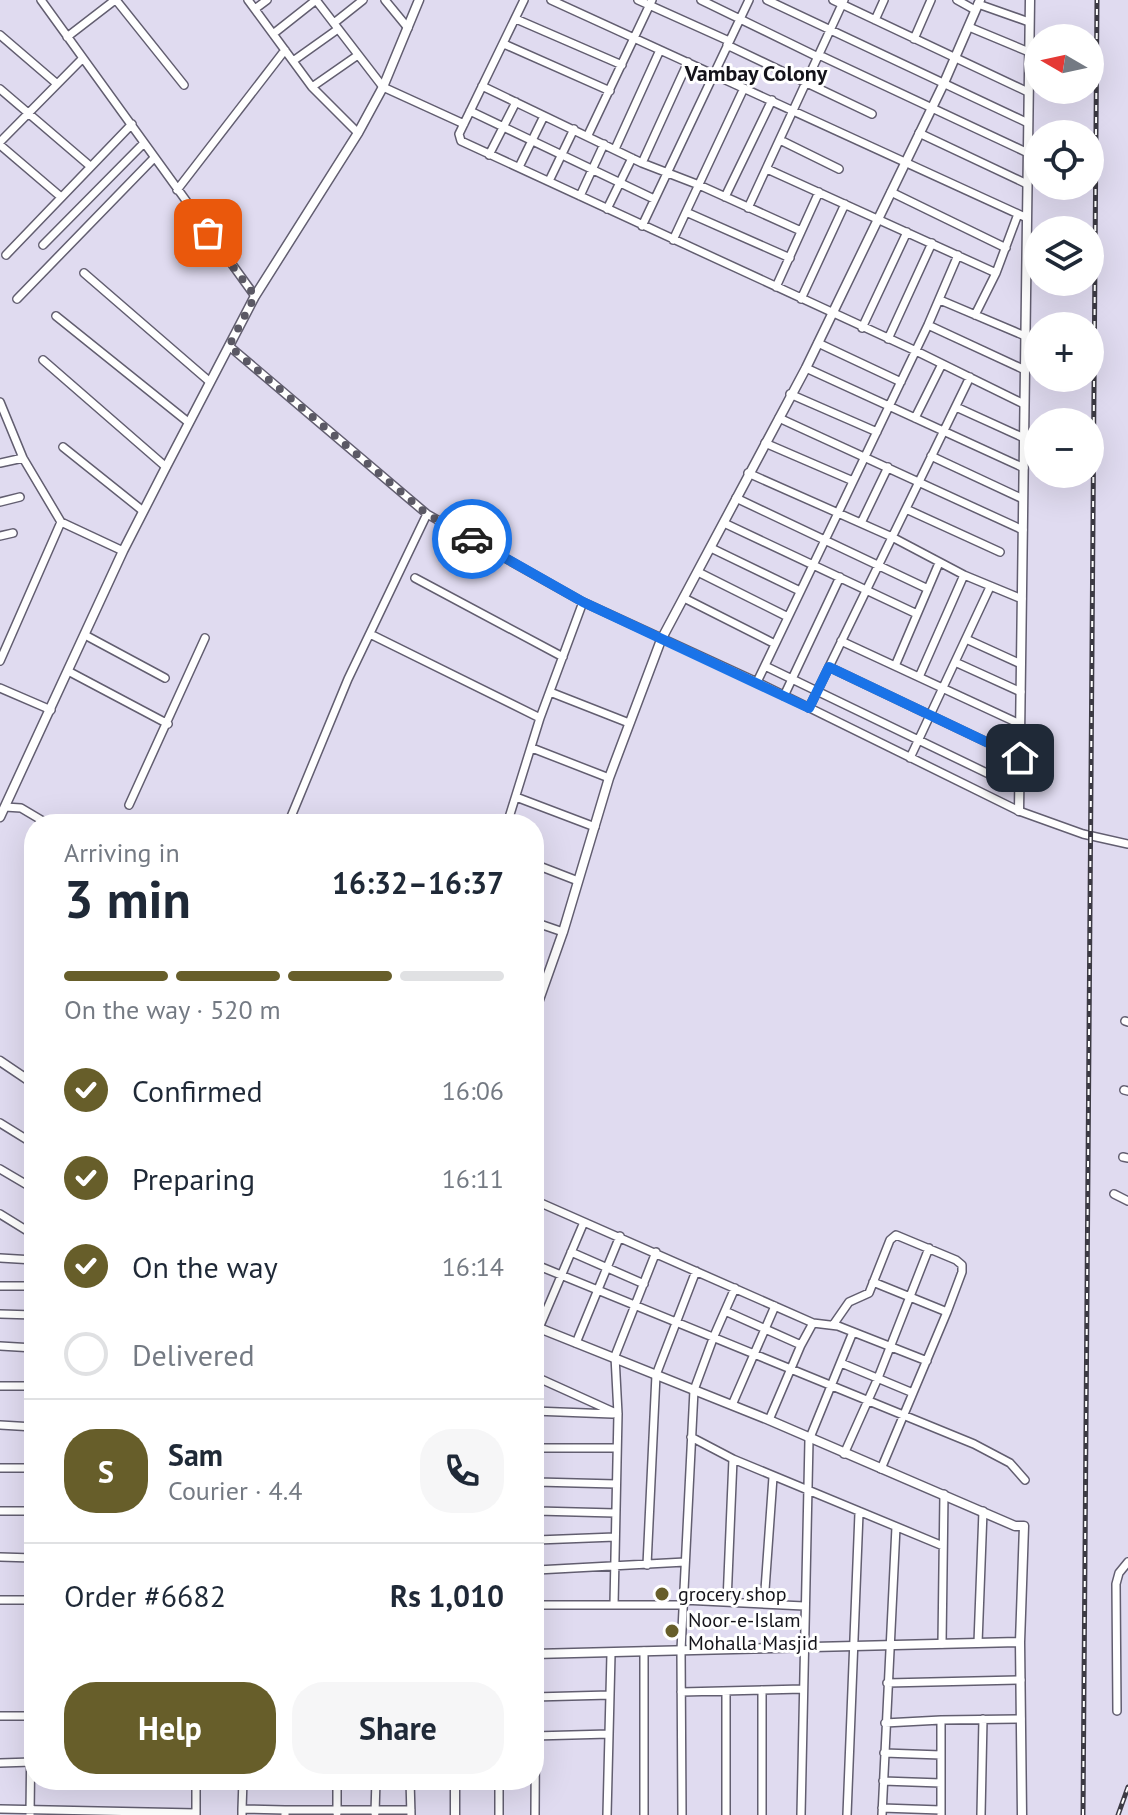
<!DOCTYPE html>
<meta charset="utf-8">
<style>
:root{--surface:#fff;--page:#f6f6f7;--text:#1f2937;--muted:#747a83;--line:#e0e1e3;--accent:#675e2a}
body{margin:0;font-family:"PT Sans",sans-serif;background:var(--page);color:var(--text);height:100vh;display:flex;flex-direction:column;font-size:30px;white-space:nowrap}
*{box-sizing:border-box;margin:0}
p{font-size:26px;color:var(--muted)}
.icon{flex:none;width:44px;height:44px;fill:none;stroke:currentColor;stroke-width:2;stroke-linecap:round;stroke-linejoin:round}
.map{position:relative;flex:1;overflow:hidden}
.side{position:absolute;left:24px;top:814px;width:520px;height:976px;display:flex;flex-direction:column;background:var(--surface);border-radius:32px;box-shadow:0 8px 32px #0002}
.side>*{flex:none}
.needle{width:52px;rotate:279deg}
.buttons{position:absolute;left:1024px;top:24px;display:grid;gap:16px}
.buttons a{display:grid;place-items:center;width:80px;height:80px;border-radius:50%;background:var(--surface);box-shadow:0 8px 32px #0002;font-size:40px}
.pin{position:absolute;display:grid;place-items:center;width:68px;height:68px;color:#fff;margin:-34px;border-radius:16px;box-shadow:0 4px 12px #0006}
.courier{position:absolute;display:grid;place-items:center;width:80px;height:80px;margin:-40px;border:6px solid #1a73e8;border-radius:50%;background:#fff;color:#222;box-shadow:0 2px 10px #0007}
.summary em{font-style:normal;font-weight:800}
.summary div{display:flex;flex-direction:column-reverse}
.summary{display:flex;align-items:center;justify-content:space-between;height:136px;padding:0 40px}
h1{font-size:52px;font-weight:800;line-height:60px}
.bar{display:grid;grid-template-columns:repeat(4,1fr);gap:12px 8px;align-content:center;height:96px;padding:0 40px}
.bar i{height:10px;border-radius:6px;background:var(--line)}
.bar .selected{background:var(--accent)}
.bar p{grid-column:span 4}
.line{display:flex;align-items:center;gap:20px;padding:0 40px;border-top:2px solid var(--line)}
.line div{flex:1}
.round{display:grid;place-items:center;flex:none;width:84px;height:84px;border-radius:32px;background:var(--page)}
ol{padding:0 40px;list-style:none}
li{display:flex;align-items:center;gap:24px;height:88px}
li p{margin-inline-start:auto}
li .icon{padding:8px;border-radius:50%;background:var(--accent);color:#fff;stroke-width:4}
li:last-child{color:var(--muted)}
li i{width:44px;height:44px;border:4px solid var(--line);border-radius:50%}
.action{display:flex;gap:16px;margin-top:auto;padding:16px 40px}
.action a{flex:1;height:92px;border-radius:32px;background:var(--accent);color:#fff;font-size:32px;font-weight:800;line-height:92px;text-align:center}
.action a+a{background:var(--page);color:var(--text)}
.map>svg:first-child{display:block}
</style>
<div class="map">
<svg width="1128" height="1815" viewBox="0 0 1128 1815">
<rect width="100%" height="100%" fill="#e0dbf0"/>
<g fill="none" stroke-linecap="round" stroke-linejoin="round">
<!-- minor casing -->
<g stroke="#625e70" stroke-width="10">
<path id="minor" d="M41,0L255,296
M116,0L184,85
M248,0L312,87L358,133
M316,0L383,87L464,124
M385,0L408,28
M524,0L459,134L461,141L916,351L1024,404
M551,0L1027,218
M638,0L729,41
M701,0L818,57
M767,0L1028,123
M833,0L1028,92
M957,0L975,10
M978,4L1029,22
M255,9L267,0
M516,19L622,65
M875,20L884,0
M334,23L363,0
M969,27L1029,52
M273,34L316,0
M0,35L56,83
M67,37L115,0
M914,39L931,0
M504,44L610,91
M727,45L872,114
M819,55L1028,153
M293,61L338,29
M482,86L642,163L699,185L801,231
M312,87L358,55
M0,89L90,166
M470,111L654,199
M919,133L1027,184
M588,135L652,0
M780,140L839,169
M0,142L82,59
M0,145L61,197
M615,149L660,50
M489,155L516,102
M642,163L688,62
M519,167L544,116
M767,169L996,273
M549,181L574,129
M177,190L285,50
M891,192L1006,248
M580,196L604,144
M725,197L772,100
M748,208L844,0
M607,209L632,158
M686,212L744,88
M642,226L749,0
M673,240L686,212L790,258
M43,245L144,143
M6,255L132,124
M84,273L210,382
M776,287L819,192
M17,299L154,158
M801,299L845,204
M940,300L1025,336
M975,315L996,273L1018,214
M56,316L188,422
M928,325L1025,370
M862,328L907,232
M888,339L932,243
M818,343L901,382
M229,346L427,514L583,602L757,682L1019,811L1083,834L1128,844
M43,360L166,467
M806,368L1024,468
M790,394L877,432
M0,402L23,458L61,522L123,551
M956,407L1024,438
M779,418L1023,530
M915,418L942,364
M765,443L853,481
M63,447L143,511
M931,456L1023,499
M0,463L23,458
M748,473L892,537L964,575L1022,599
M736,498L928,589
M0,502L20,497
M906,509L1000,552
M724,523L917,614
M861,523L888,467
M0,536L13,533
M711,548L800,591
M698,572L788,617
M415,578L563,657
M684,598L775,644
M370,634L540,718
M85,635L165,678
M966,639L1021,664
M841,641L1020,724
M0,661L61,522
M955,662L1021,692
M765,666L1020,789
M895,666L939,563
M829,667L1020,758
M68,671L168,724
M919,677L964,575
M757,682L928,325L958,255
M0,688L51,710
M550,692L629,723
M784,696L840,577
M809,708L970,377
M532,748L609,778
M910,758L990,587
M516,797L595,827
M129,805L205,638
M5,807L21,808L48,824
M288,824L348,679L427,514
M507,824L540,718L583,602
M534,864L578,881
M534,922L563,932
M534,975L545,979
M1125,1021L1128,1022
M1124,1090L1128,1091
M0,1123L34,1144
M1123,1157L1128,1158
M0,1169L34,1189
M1114,1194L1128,1201
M534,1200L813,1323L838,1326L927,1361
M0,1214L34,1235
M534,1221L541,1203
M571,1252L644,1284
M0,1258L34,1260
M534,1264L974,1444L1010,1463L1025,1480
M873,1282L947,1312
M0,1286H34
M725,1311L801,1345
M0,1314L34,1315
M833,1325L849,1302L869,1293L890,1240L896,1235L956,1260L962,1265V1272L947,1312L881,1469
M539,1328L584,1222
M576,1343L620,1236
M0,1346L34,1348
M841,1363L913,1393
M534,1376L618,1414
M0,1386H34
M732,1405L775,1306
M534,1411L612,1414
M769,1420L801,1345L813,1323
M0,1425L34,1427
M691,1437L733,1459L727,1602
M534,1448H537L535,1815
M537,1448H617
M844,1454L878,1378L929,1248
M733,1459L943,1546
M0,1468H34
M537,1482L616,1484
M0,1511H34
M537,1511L615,1513
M537,1540L615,1537
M0,1557L33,1558L30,1815
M647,1565L656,1375L696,1271
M537,1570L685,1562
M0,1600H33
M683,1600L804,1606
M764,1604L773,1477
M536,1605H683
M614,1605L618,1414L615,1356L656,1252
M978,1643L983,1511
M942,1644L944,1494
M644,1651V1815
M887,1683L1021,1680
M726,1691V1815
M681,1692L803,1689
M534,1697L610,1695
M1117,1711L1116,1584L1119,1573L1128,1562
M0,1716H32
M885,1723L941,1720
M534,1736L609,1734
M884,1753L941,1755
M0,1763L32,1762
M196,1780V1814
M410,1780L411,1815
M499,1780V1815
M883,1781L941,1783
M882,1808L941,1810
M0,1809L196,1813
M242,1809L243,1780
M285,1810H411
M337,1813V1780
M375,1813L376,1780
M242,1815V1809L285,1810V1815
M607,1815L611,1654
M682,1815L681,1650L694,1390L714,1336L735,1288
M762,1815V1690
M801,1815L809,1440L853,1332
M847,1815L859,1513
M882,1815L896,1527
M941,1815V1720L1021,1719
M981,1815L983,1719"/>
</g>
<!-- tertiary casing -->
<g stroke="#625e70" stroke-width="11">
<path id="tertiary" d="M1019,811L1030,0
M0,817L123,551L166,467L255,296L358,133L383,87L419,0
M534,1014L563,932L609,778L661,640L806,368L944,83L980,0
M0,1061L34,1084
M534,1326L769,1420L1015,1526H1024L1020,1642L1022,1815
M534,1654L1020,1642
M455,1780V1815"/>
</g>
<!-- minor -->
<use href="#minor" stroke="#fff" stroke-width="7"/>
<!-- tertiary -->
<use href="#tertiary" stroke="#fff" stroke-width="8"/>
<!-- rail casing -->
<g stroke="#3c3a44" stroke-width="5">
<path id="rail" d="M1083,1815L1097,0
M1118,1815L1128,1787"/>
</g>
<!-- rail -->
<use href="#rail" stroke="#fff" stroke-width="2" stroke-dasharray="6" stroke-linecap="butt"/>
</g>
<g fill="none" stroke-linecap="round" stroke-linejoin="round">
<!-- done -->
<path stroke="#5b5965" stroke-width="8" stroke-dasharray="0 14.4" d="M208,233L255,296L229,346L427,514L472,539"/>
<!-- route -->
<path stroke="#1a73e8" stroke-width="10" d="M472,539L583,602L809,708L829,667L1020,758"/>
</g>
<!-- markers -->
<g fill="#675e2a" stroke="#fff" stroke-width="3">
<circle cx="662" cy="1594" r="8"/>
<circle cx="672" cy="1631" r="8"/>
</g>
<g text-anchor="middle" stroke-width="6" stroke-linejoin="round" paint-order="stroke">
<!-- poi labels -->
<g font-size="20" fill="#14131a" stroke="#fff" text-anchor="start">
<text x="678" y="1601">grocery shop</text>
<text x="688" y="1627">Noor-e-Islam<tspan x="688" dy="23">Mohalla Masjid</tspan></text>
</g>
<!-- neighbourhood labels -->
<g font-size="22" font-weight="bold" fill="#14131a" stroke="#fff">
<text x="756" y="81">Vambay Colony</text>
</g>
</g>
</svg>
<div class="buttons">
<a><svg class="needle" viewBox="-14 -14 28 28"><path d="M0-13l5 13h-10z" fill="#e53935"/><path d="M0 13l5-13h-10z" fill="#747a83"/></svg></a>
<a><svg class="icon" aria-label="locate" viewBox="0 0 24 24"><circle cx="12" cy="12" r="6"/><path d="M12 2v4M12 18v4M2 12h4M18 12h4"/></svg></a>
<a><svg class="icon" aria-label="layers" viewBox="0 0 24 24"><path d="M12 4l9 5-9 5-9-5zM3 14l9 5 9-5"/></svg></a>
<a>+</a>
<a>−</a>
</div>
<div class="pin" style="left:208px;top:233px;background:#ea580c"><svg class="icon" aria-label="bag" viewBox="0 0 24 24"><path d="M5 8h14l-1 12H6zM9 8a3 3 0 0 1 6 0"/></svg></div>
<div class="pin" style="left:1020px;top:758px;background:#1f2937"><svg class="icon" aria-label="home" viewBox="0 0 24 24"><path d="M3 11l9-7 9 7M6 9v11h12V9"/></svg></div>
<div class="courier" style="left:472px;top:539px"><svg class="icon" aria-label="car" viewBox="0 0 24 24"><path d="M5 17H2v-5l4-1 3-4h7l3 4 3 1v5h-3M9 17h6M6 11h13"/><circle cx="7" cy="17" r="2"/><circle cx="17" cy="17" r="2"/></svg></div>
<section class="side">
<div class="summary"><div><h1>3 min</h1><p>Arriving in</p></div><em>16:32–16:37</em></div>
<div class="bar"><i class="selected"></i><i class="selected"></i><i class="selected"></i><i></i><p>On the way · 520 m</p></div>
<ol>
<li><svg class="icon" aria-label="check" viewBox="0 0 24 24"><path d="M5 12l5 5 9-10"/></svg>Confirmed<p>16:06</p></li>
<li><svg class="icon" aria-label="check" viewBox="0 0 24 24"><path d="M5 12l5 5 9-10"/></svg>Preparing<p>16:11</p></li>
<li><svg class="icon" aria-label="check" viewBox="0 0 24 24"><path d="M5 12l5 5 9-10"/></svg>On the way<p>16:14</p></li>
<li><i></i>Delivered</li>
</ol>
<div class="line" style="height:144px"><b class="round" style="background:var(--accent);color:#fff">S</b><div><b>Sam</b><p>Courier · 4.4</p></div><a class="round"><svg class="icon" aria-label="phone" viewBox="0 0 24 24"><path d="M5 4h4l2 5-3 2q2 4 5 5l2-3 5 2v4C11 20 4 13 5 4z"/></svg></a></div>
<div class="line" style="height:104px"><div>Order #6682</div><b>Rs 1,010</b></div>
<div class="action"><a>Help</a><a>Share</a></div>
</section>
</div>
